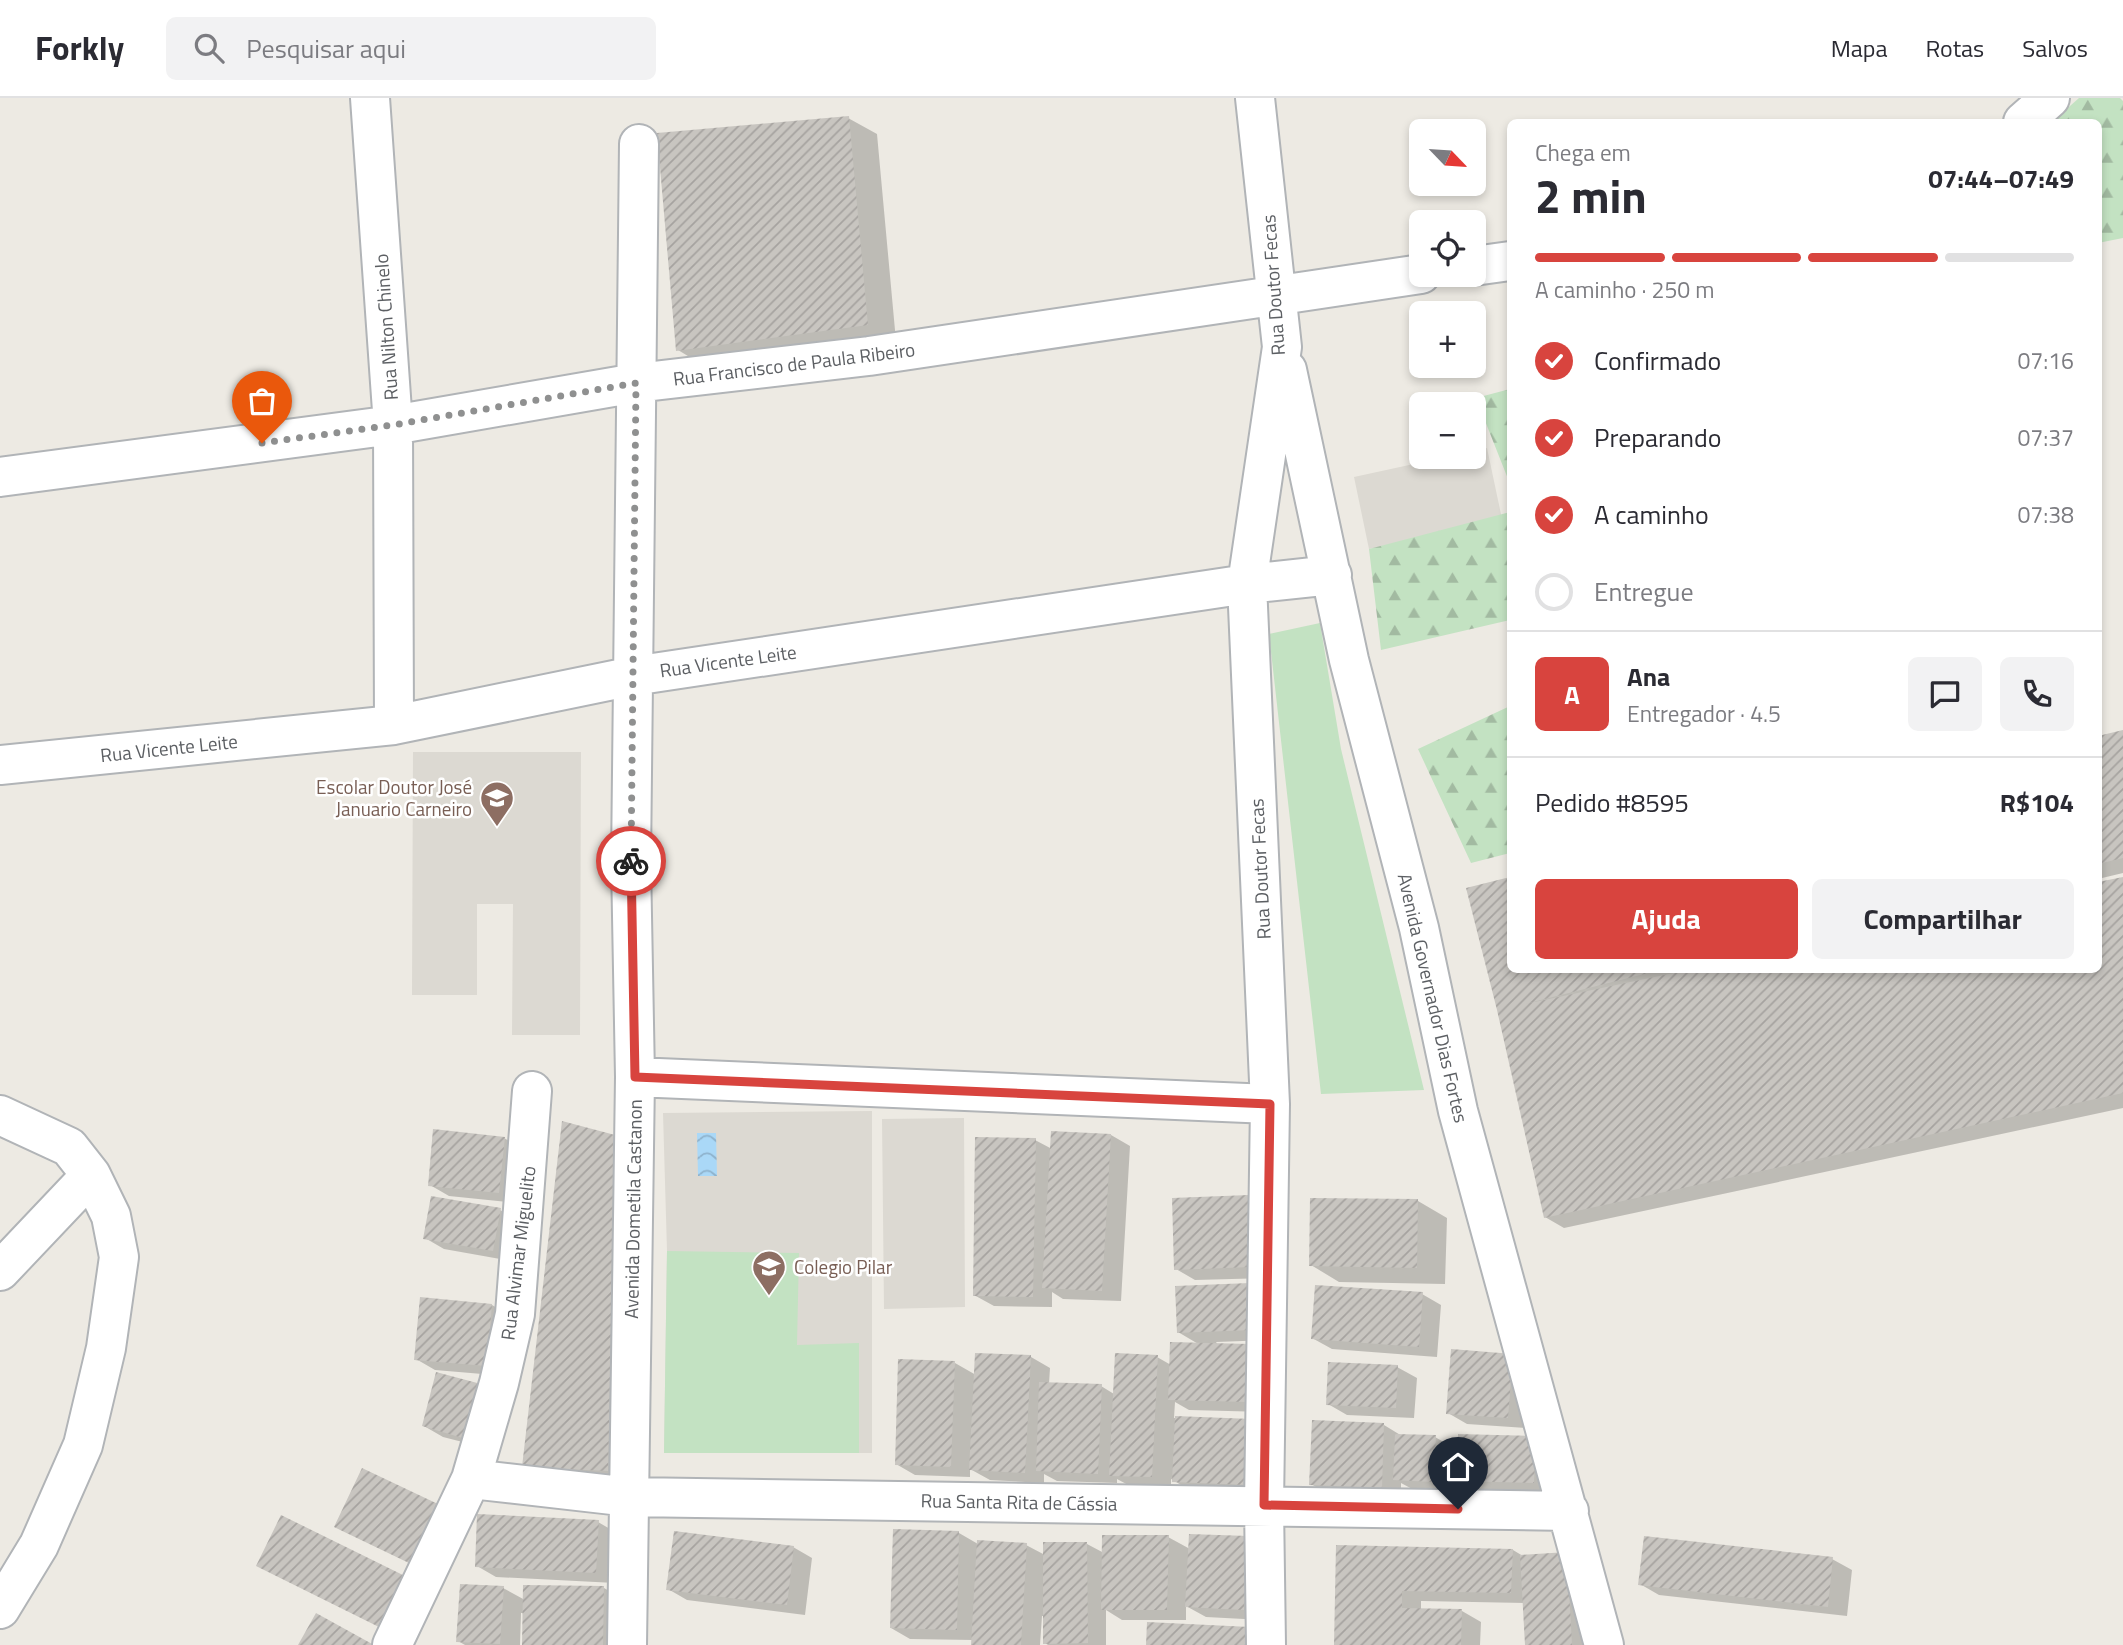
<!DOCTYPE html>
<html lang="pt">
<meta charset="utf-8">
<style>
:root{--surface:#fff;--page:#f2f2f3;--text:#2b2b33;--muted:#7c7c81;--line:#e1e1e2;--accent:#d8443e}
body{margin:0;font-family:"Titillium Web",sans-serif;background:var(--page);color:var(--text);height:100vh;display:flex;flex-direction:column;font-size:26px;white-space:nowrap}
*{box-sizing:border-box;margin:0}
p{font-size:23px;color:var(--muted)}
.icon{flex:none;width:38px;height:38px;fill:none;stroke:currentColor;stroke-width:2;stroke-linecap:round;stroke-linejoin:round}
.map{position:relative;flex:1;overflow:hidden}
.sheet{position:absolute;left:1507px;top:21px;width:595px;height:854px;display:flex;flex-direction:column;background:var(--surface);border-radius:10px;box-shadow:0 4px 10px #0003}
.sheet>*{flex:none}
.needle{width:46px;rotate:115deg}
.controls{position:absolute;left:1409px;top:21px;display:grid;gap:14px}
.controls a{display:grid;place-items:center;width:77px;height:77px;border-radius:10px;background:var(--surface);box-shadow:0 4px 10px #0003;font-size:35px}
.pin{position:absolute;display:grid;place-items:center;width:60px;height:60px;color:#fff;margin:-72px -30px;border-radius:50% 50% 50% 0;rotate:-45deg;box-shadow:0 0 7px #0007}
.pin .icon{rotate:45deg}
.courier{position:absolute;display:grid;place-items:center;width:70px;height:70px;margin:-35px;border:5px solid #d8443e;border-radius:50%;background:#fff;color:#222;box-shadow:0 2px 9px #0007}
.summary em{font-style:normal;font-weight:700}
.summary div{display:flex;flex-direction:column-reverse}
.summary{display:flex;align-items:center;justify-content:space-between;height:119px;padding:0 28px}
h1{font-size:46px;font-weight:700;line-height:52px}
.bar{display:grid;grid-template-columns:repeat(4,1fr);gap:10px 7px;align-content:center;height:84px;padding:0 28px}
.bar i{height:9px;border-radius:5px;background:var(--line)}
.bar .on{background:var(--accent)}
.bar p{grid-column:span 4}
.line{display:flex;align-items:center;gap:18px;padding:0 28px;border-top:2px solid var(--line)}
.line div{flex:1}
.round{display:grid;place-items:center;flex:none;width:74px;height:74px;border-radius:10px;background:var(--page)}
ol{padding:0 28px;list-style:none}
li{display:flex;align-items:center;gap:21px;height:77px}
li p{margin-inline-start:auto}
li .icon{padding:7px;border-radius:50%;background:var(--accent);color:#fff;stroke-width:4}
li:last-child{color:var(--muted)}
li i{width:38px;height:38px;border:4px solid var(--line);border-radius:50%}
.action{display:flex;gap:14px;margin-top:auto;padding:14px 28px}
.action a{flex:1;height:80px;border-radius:10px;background:var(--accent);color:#fff;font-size:28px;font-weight:700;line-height:80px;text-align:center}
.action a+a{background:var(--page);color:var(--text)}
header{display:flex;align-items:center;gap:42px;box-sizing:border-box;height:98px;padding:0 35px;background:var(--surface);border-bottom:2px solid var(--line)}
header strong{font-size:33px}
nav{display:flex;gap:38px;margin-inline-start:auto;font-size:24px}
.search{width:490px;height:63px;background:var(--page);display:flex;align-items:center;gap:18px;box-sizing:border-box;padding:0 24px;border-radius:10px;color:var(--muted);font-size:26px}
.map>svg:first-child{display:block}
</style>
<header>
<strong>Forkly</strong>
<div class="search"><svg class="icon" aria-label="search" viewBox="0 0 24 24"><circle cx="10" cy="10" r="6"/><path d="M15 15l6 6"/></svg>Pesquisar aqui</div>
<nav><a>Mapa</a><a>Rotas</a><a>Salvos</a></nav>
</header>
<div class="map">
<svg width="2123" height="1547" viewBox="0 0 2123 1547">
<defs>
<pattern id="forest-firs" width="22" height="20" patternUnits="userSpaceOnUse" patternTransform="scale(1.75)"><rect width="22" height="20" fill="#c3e2c2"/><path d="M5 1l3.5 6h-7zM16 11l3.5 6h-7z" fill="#a2baa1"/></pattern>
<pattern id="water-waves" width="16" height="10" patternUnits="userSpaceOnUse" patternTransform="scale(1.75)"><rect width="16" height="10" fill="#aad8f7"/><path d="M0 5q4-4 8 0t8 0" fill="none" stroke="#8eb2cc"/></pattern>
<pattern id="building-hatch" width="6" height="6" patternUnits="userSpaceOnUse" patternTransform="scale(1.75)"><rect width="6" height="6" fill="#c8c5c0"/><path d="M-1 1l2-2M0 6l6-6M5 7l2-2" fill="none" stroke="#a6a3a0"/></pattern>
</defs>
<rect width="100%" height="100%" fill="#edeae3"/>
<!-- education -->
<path fill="#dcd9d2" d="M1487,350L1502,421L1369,451L1354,379L1446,359H1474V353Z
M413,654H581L580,937H512L513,806H477V897H412Z
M872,1013V1355H664L667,1153L663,1015Z
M964,1020L965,1209L884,1211L882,1021Z"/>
<!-- forest -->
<path fill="url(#forest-firs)" d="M2079,0H2120L2123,3V140L2098,145V24H2052Z
M1510,291V386L1476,300Z
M1510,414V522L1381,552L1369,451Z
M1510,608V755L1471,765L1418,651Z"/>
<!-- green -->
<path fill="#c3e2c2" d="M1320,525L1341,651L1424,992L1321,996L1269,536Z
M667,1153L799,1155L797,1247L859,1245V1355H664Z"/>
<!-- water -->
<path fill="url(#water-waves)" d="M697,1035H716L717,1078H698Z"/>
<!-- shadow -->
<path fill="#0003" d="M848,20L877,36L896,243L706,269L678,252Z
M2123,634V775L2098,781V640Z
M1510,781V872H2098L2123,781V1010L1564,1130L1545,1119L1499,912L1468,791Z
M1111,1037L1130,1048L1121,1203L1063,1201L1052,1194V1209L994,1208L974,1197L1035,1042L1052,1051Z
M615,1038L645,1394L524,1368Z
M504,1040L523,1051L518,1105L449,1098L430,1087Z
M1248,1099L1268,1110L1269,1180L1195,1182L1176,1171Z
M1418,1103L1447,1120L1445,1186L1339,1184L1311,1167Z
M500,1112L519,1123L512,1163L444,1151L425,1140Z
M1177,1190L1270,1242L1216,1244L1266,1314L1189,1312L1175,1304L1174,1320L1251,1323L1268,1397L1193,1394L1171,1381V1389L1130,1388L1117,1381V1385L1057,1383L1044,1376V1385L990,1382L970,1371V1379L915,1377L896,1366L955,1265L976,1277L1031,1259L1050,1270L1049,1286L1101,1288L1114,1296L1157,1259L1171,1267L1200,1247L1178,1234Z
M1422,1196L1441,1207L1437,1259L1332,1251L1312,1240Z
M492,1207L511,1218L506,1278L435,1272L416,1261Z
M1512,1257L1527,1330L1467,1326L1448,1315Z
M1397,1269L1417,1280L1414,1320L1347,1317L1328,1306Z
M438,1276L486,1350L443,1339L424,1328Z
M1384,1327L1402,1338L1435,1339L1454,1350L1453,1394L1414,1392L1401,1385V1400L1330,1397L1311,1386Z
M1535,1340L1553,1395L1478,1393L1459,1382Z
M598,1424L617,1435L615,1485L496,1479L477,1468Z
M959,1435L978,1446L1026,1447L1045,1457L1087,1446L1104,1455L1168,1439L1190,1451L1247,1440L1263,1522L1206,1519L1186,1508V1522H1122L1106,1512V1547H1048L1045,1545V1518H1042L1040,1547H973V1542L910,1541L891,1530Z
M793,1449L812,1460L805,1517L687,1502L668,1491Z
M1338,1449L1513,1452L1523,1458L1567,1456L1590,1547H1527L1525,1505L1421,1503V1512L1462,1513L1481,1524L1480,1547H1336Z
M1832,1461L1852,1472L1847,1518L1659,1497L1640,1486Z
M503,1490L525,1502L604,1490L623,1501L622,1547H525V1515H521L520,1547H465L458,1543Z"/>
<!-- building -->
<path fill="url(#building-hatch)" d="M849,18L868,227L676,253L657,35Z
M2123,632V760L2098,766V638Z
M1510,779V872H1660L1525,906L1688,872H2098V784L2123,779V995L1544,1120L1497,912L1466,790Z
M562,1023L615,1037L608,1373L522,1369Z
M433,1031L505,1039L499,1095L428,1088Z
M1051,1033L1111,1036L1102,1193L1042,1190Z
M975,1039L1036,1040L1033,1199L973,1198Z
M1249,1097L1251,1169L1174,1172L1172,1100Z
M431,1098L501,1110L493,1153L423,1141Z
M1310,1100L1418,1101L1417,1170L1309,1168Z
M1250,1185L1252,1232L1177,1235L1175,1188Z
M1315,1187L1423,1194L1419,1249L1311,1241Z
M420,1199L492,1206L487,1268L414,1262Z
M1170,1244L1250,1246L1248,1304L1168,1302Z
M1451,1251L1513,1256L1508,1320L1446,1316Z
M975,1255L1031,1257L1025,1375L969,1372Z
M1115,1255L1158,1257L1152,1379L1109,1378Z
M898,1261L955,1263L951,1369L895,1367Z
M1328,1264L1398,1267L1396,1310L1326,1307Z
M436,1274L481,1286L466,1341L422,1328Z
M1039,1284L1102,1286L1098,1376L1036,1373Z
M1175,1318L1252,1321L1249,1387L1172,1384Z
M1312,1322L1384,1325L1382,1390L1309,1387Z
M1395,1336L1436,1337L1434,1384L1393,1382Z
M1458,1336L1536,1338L1534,1385L1457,1383Z
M362,1370L440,1407L411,1466L334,1429Z
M477,1416L599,1422L596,1475L475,1469Z
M281,1417L409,1480L383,1531L256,1468Z
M893,1431L959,1433L957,1532L890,1530Z
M674,1433L794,1448L787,1507L666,1492Z
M1189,1436L1248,1438L1244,1512L1185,1509Z
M1102,1437H1169L1167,1512H1101Z
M1644,1438L1833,1459L1828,1509L1638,1487Z
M977,1442L1027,1445L1021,1547H971Z
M1043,1444H1087L1088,1545L1043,1546Z
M1336,1447L1513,1451L1511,1495L1402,1493V1510L1462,1511L1461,1547H1334Z
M1567,1454L1572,1547H1525L1520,1457Z
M460,1486L504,1488L500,1546L456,1544Z
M523,1487L604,1488L603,1547H522Z
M316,1515L374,1547H298Z
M1147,1524L1250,1529L1249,1547H1146Z"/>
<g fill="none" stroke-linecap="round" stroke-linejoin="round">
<!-- street casing -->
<g stroke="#b1b4b7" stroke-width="42">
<path id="street" d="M370,0L393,327L394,627
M1255,0L1282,249L1247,486L1270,1006L1264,1407L1266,1547
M2023,24L2050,0
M1474,168L1510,163
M1287,272L1349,562L1419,830L1458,1013L1604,1547
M0,379L393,327L636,285L869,258L1421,176
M0,667L394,627L633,578L1247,486L1332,477
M635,979L1270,1006
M0,1017L69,1049L91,1077L111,1118L119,1159L106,1250L83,1347L39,1447L0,1511
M0,1173L91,1077
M471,1381L630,1399L1569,1413
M392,1547L471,1381L499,1285L515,1216L532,993
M627,1547L635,979L631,764L639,46"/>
</g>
<!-- street -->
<use href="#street" stroke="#fff" stroke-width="38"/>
</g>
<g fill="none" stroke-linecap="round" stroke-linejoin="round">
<!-- done -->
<path stroke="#8f9090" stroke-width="7" stroke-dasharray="0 12.6" d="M262,345L393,327L636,285L631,763"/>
<!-- route -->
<path stroke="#d8443e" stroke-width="9" d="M631,763L635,979L1270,1006L1264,1407L1458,1411"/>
</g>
<!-- icons -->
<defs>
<g id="school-pin" transform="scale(1.75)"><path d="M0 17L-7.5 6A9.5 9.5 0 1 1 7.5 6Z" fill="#8d6e63" stroke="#fff"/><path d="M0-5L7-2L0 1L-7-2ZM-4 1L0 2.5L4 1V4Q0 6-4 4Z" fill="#fff"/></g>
</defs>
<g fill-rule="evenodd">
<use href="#school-pin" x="497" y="700"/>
<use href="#school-pin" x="769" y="1169"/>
</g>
<g text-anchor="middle" stroke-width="5" stroke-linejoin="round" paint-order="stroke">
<!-- street labels -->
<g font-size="19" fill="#5c5f63" stroke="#fff">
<text transform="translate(1273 187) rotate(-94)" y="7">Rua Doutor Fecas</text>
<text transform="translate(386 229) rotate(-94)" y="7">Rua Nilton Chinelo</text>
<text transform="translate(794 266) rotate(-7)" y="7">Rua Francisco de Paula Ribeiro</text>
<text transform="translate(728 563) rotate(-8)" y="7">Rua Vicente Leite</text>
<text transform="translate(169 650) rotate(-6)" y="7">Rua Vicente Leite</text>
<text transform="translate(1260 771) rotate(-93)" y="7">Rua Doutor Fecas</text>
<text transform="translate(1433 900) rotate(77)" y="7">Avenida Governador Dias Fortes</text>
<text transform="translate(633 1111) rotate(-89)" y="7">Avenida Dometila Castanon</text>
<text transform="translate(518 1155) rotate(-83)" y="7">Rua Alvimar Miguelito</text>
<text transform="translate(1019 1404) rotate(1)" y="7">Rua Santa Rita de Cássia</text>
</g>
<!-- education labels -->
<g font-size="19" fill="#785e54" stroke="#fff" text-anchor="end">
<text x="472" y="696">Escolar Doutor José<tspan x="472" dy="22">Januario Carneiro</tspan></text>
<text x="794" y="1176" text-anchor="start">Colegio Pilar</text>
</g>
</g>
</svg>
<div class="controls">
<a><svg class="needle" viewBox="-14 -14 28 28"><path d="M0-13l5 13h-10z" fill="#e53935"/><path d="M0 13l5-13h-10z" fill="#7c7c81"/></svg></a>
<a><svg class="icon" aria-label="locate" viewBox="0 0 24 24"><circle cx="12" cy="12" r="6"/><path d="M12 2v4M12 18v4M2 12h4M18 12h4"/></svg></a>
<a>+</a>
<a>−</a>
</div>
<div class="pin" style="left:262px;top:345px;background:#ea580c"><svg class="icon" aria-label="bag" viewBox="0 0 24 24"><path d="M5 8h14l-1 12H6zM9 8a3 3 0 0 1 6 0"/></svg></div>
<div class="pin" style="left:1458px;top:1411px;background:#1f2937"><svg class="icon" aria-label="home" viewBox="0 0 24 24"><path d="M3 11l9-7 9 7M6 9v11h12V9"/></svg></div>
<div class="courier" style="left:631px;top:763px"><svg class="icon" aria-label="bike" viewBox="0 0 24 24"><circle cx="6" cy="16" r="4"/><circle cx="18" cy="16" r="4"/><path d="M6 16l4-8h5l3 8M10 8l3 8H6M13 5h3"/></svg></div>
<section class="sheet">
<div class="summary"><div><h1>2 min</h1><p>Chega em</p></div><em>07:44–07:49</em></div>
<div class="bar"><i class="on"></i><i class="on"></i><i class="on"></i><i></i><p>A caminho · 250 m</p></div>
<ol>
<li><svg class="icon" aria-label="check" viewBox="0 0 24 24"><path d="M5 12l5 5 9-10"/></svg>Confirmado<p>07:16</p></li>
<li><svg class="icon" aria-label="check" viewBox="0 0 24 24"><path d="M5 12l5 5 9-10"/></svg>Preparando<p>07:37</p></li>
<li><svg class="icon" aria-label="check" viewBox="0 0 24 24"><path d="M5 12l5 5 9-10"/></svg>A caminho<p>07:38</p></li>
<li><i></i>Entregue</li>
</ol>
<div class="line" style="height:126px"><b class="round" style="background:var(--accent);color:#fff">A</b><div><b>Ana</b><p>Entregador · 4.5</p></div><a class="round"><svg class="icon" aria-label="chat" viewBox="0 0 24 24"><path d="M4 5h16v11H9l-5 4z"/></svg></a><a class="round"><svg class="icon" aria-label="phone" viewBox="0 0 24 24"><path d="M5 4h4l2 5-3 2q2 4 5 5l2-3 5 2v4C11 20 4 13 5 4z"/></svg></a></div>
<div class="line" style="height:91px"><div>Pedido #8595</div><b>R$104</b></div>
<div class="action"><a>Ajuda</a><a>Compartilhar</a></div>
</section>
</div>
